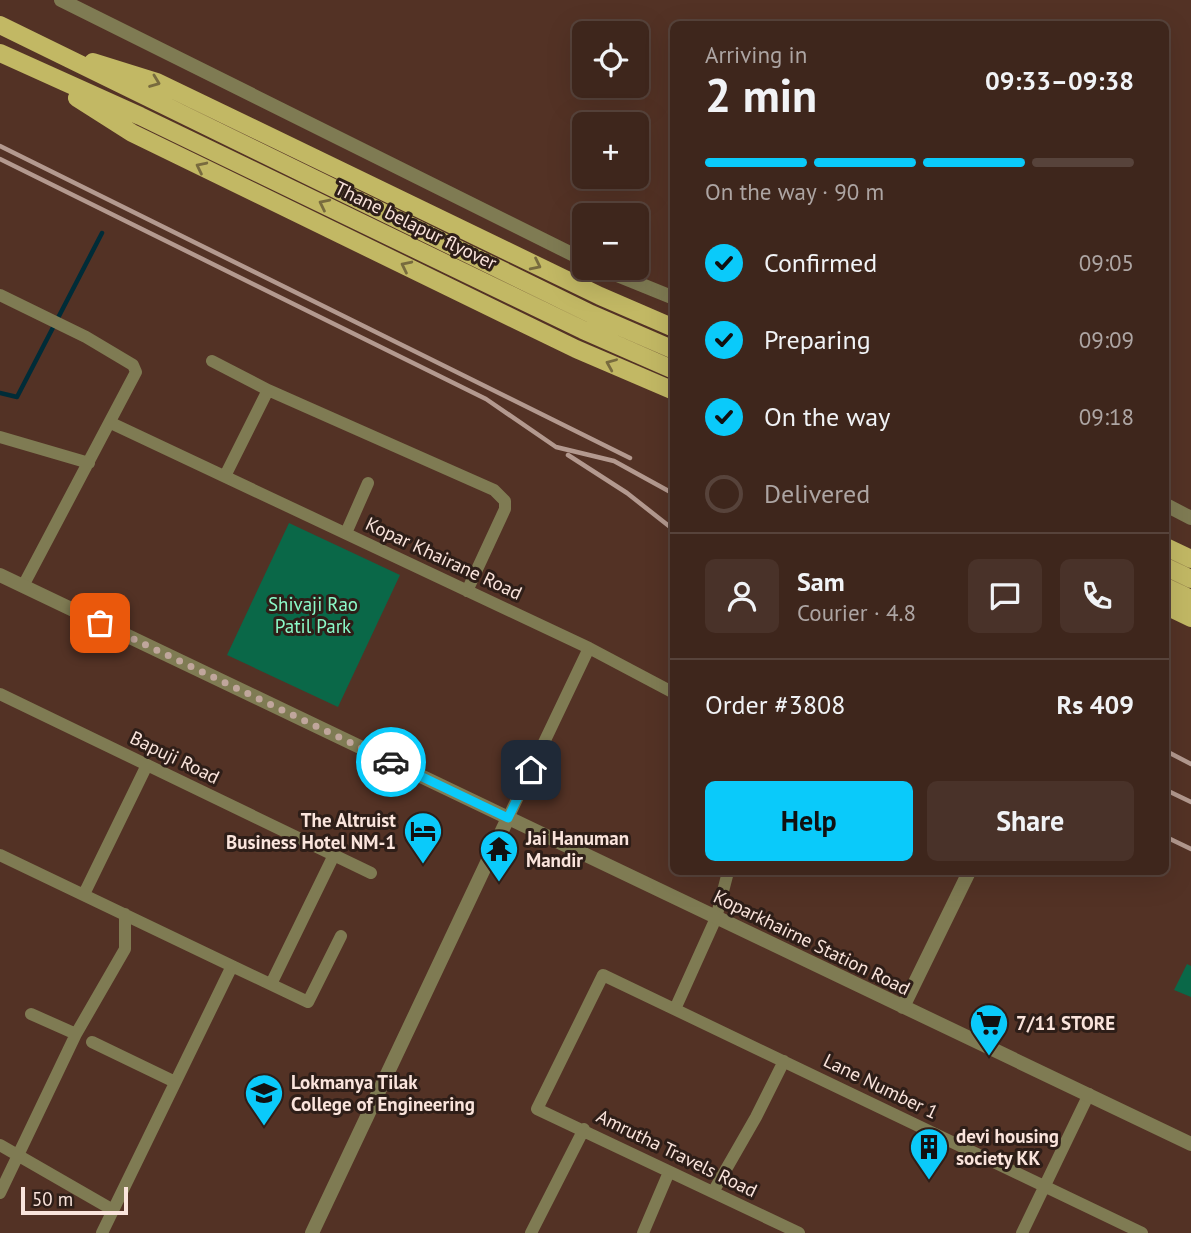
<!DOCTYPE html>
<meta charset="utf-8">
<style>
:root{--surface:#3e261c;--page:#493229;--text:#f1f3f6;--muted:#ada5a3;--line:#57433b;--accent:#0acafa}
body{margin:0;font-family:"PT Sans",sans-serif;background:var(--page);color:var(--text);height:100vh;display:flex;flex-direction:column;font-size:26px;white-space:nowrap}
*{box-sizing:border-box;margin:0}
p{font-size:23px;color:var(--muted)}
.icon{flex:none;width:38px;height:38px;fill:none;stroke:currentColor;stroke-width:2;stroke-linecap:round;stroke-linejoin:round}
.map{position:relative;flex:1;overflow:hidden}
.panel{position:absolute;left:670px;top:21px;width:499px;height:854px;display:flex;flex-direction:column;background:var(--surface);border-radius:10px;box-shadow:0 7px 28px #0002,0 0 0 2px var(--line)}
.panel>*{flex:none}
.fabs{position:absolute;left:572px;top:21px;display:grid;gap:14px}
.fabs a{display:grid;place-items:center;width:77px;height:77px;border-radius:10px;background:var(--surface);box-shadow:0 7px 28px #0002,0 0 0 2px var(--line);font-size:35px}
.scale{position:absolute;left:21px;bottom:18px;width:107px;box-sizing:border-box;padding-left:7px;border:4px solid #fae4dc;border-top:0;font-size:19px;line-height:24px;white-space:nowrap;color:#fae4dc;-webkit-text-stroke:5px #2e1e18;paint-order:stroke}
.pin{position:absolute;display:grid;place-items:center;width:60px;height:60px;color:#fff;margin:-30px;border-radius:14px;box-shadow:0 4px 10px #0006}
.courier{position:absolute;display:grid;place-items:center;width:70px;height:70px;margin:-35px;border:5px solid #0acafa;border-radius:50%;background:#fff;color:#222;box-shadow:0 2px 9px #0007}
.overview em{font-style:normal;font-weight:800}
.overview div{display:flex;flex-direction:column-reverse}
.overview{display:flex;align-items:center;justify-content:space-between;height:119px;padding:0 35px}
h1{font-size:46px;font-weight:800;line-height:52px}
.bar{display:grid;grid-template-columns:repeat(4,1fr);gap:10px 7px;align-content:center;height:84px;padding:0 35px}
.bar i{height:9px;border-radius:5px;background:var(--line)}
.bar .current{background:var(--accent)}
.bar p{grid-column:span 4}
.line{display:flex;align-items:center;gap:18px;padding:0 35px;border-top:2px solid var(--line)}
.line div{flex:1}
.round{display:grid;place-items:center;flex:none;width:74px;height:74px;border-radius:10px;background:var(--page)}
ol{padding:0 35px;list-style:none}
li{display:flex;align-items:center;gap:21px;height:77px}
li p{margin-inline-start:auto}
li .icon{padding:7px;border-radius:50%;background:var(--accent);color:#111;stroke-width:4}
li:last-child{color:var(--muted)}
li i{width:38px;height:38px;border:4px solid var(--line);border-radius:50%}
.button{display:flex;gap:14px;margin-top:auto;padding:14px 35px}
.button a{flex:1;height:80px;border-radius:10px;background:var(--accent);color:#111;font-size:28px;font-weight:800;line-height:80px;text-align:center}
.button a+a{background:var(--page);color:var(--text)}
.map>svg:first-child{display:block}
</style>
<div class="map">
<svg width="1191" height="1233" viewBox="0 0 1191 1233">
<rect width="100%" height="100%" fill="#533225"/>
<!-- green -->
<path fill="#0a6848" d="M289,523L400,575L338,707L227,655Z
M1187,964L1191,966V997L1174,990Z"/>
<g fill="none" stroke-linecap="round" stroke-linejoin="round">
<!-- stream -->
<path stroke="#002c38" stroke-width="4.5" d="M0,393L17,397L102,233"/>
<!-- minor -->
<path stroke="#7f7b53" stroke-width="12" d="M0,295L86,337L133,365L136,372L23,586
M212,361L268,390
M111,423L589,648L508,818
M0,437L89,463
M225,476L268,390L494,490L505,501V509L467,591
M346,533L368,483
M589,648L674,693
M0,694L371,873
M0,855L232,966L102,1233
M84,894L147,765
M232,966L308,1002L341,936
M271,984L334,855
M675,1009L716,918L728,872
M31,1014L76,1034
M92,1042L175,1082
M0,1145L113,1210
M713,1192L756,1117L784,1061
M0,1193L76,1034L125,949V914
M531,1233L584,1129
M643,1233L669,1172
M799,1233L537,1109L603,975L1142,1233
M1022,1233L1089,1094"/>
<!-- tertiary -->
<path stroke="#7f7b53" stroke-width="14" d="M61,0L584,260
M600,268L674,298
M1166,505L1191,518
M0,575L1191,1144
M903,1007L969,872
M312,1233L508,818"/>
<!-- primary -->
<path stroke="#c2b864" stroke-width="18" d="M0,25L591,314L674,350
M0,53L140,116L583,330L674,370
M93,62L157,82L600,296L674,328
M77,98L132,133L576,349L674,391
M1166,547L1191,559
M1166,567L1191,579
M1166,587L1191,599
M1166,606L1191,618"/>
<!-- rail -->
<path stroke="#b3998f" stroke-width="4.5" d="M0,146L630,458
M0,159L486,399L556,447L614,461L674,494
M568,455L627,493L674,530
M1166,751L1191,764
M1166,790L1191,802
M1166,837L1191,849"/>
</g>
<!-- one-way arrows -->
<defs><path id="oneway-chevron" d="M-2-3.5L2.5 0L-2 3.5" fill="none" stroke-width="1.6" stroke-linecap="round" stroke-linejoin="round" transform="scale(1.75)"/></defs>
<g stroke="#786b3e">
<use href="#oneway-chevron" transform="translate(155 82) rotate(21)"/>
<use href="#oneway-chevron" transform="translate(201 167) rotate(-154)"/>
<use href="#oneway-chevron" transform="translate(324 204) rotate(-154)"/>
<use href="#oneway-chevron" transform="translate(536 265) rotate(26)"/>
<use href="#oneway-chevron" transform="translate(406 266) rotate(-154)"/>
<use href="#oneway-chevron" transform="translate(611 364) rotate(-157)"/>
</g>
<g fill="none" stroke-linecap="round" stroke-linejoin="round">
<!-- done -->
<path stroke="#c0a69c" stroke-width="7" stroke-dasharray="0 12.6" d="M100,623L391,762"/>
<!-- route -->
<path stroke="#0acafa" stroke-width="9" d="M391,762L508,818L531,770"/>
</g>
<!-- icons -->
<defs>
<g id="hotel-pin" transform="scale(2.0125)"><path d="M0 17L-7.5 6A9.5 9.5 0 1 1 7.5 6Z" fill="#0acafa" stroke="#2e1e18"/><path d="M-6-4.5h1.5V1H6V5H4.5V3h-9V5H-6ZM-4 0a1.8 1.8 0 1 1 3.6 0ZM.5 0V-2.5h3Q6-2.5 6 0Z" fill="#111"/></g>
<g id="temple-pin" transform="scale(2.0125)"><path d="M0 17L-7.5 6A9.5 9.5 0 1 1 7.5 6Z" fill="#0acafa" stroke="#2e1e18"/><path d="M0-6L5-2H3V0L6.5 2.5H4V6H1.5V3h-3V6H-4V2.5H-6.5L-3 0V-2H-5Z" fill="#111"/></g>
<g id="supermarket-pin" transform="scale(2.0125)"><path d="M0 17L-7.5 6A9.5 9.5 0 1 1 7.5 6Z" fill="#0acafa" stroke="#2e1e18"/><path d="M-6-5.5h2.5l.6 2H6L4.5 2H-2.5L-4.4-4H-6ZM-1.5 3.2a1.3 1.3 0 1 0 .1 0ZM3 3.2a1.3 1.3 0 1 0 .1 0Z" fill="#111"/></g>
<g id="university-pin" transform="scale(2.0125)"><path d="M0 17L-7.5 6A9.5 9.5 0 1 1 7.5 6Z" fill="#0acafa" stroke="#2e1e18"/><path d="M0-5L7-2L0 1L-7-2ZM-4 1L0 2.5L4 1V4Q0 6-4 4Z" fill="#111"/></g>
<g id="building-pin" transform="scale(2.0125)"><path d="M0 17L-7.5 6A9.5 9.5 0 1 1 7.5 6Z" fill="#0acafa" stroke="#2e1e18"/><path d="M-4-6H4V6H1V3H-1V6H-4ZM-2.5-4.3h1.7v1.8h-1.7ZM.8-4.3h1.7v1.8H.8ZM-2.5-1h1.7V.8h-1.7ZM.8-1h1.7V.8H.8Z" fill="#111"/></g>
</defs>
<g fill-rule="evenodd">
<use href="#hotel-pin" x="423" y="831"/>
<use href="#temple-pin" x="499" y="849"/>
<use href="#supermarket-pin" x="989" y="1023"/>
<use href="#university-pin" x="264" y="1093"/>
<use href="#building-pin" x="929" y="1147"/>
</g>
<g text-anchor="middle" stroke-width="6" stroke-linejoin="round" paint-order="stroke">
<!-- street labels -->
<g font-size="19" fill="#fae4dc" stroke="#2e1e18">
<text transform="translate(416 225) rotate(26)" y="7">Thane belapur flyover</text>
<text transform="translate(444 558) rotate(25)" y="7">Kopar Khairane Road</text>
<text transform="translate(175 757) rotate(26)" y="7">Bapuji Road</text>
<text transform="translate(812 942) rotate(26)" y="7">Koparkhairne Station Road</text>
<text transform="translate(881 1086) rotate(26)" y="7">Lane Number 1</text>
<text transform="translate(677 1153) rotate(26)" y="7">Amrutha Travels Road</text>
</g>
<!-- park labels -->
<g font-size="19" fill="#8cfac8" stroke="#2e1e18">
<text x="313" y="611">Shivaji Rao<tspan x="313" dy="22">Patil Park</tspan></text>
</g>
<!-- poi labels -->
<g font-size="19" font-weight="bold" fill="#fae4dc" stroke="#2e1e18" text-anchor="start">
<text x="396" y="827" text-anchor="end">The Altruist<tspan x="396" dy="22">Business Hotel NM-1</tspan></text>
<text x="526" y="845">Jai Hanuman<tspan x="526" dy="22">Mandir</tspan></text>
<text x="1016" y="1030">7/11 STORE</text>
<text x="291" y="1089">Lokmanya Tilak<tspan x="291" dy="22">College of Engineering</tspan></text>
<text x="956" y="1143">devi housing<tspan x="956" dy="22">society KK</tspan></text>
</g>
</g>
</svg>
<div class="fabs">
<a><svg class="icon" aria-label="locate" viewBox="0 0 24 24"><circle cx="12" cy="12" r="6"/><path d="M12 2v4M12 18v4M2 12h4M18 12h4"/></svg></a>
<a>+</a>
<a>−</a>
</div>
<div class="scale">50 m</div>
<div class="pin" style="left:100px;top:623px;background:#ea580c"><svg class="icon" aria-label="bag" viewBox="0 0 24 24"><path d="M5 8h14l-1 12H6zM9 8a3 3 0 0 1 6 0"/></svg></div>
<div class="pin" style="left:531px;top:770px;background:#1f2937"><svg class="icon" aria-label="home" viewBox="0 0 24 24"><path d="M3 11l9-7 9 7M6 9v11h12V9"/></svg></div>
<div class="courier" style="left:391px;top:762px"><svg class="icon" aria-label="car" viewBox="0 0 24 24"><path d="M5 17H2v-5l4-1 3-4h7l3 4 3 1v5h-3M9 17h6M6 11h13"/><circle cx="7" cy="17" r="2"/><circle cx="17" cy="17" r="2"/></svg></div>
<section class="panel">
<div class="overview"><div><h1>2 min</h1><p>Arriving in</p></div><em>09:33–09:38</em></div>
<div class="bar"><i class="current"></i><i class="current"></i><i class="current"></i><i></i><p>On the way · 90 m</p></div>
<ol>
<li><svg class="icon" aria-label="check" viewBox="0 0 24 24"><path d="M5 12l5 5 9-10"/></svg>Confirmed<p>09:05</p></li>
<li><svg class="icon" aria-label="check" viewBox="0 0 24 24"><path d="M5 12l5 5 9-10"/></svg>Preparing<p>09:09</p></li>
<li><svg class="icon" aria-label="check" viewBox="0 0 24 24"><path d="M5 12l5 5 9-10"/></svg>On the way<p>09:18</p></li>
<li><i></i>Delivered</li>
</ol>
<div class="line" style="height:126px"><a class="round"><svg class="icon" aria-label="person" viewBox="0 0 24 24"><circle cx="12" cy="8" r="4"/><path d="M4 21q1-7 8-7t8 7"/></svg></a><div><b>Sam</b><p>Courier · 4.8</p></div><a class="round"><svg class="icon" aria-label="chat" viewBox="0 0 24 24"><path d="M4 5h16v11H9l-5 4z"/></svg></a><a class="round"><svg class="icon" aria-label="phone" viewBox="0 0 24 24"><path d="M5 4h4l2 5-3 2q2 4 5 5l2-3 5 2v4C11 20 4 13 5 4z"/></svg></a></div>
<div class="line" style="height:91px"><div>Order #3808</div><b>Rs 409</b></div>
<div class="button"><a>Help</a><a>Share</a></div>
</section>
</div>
